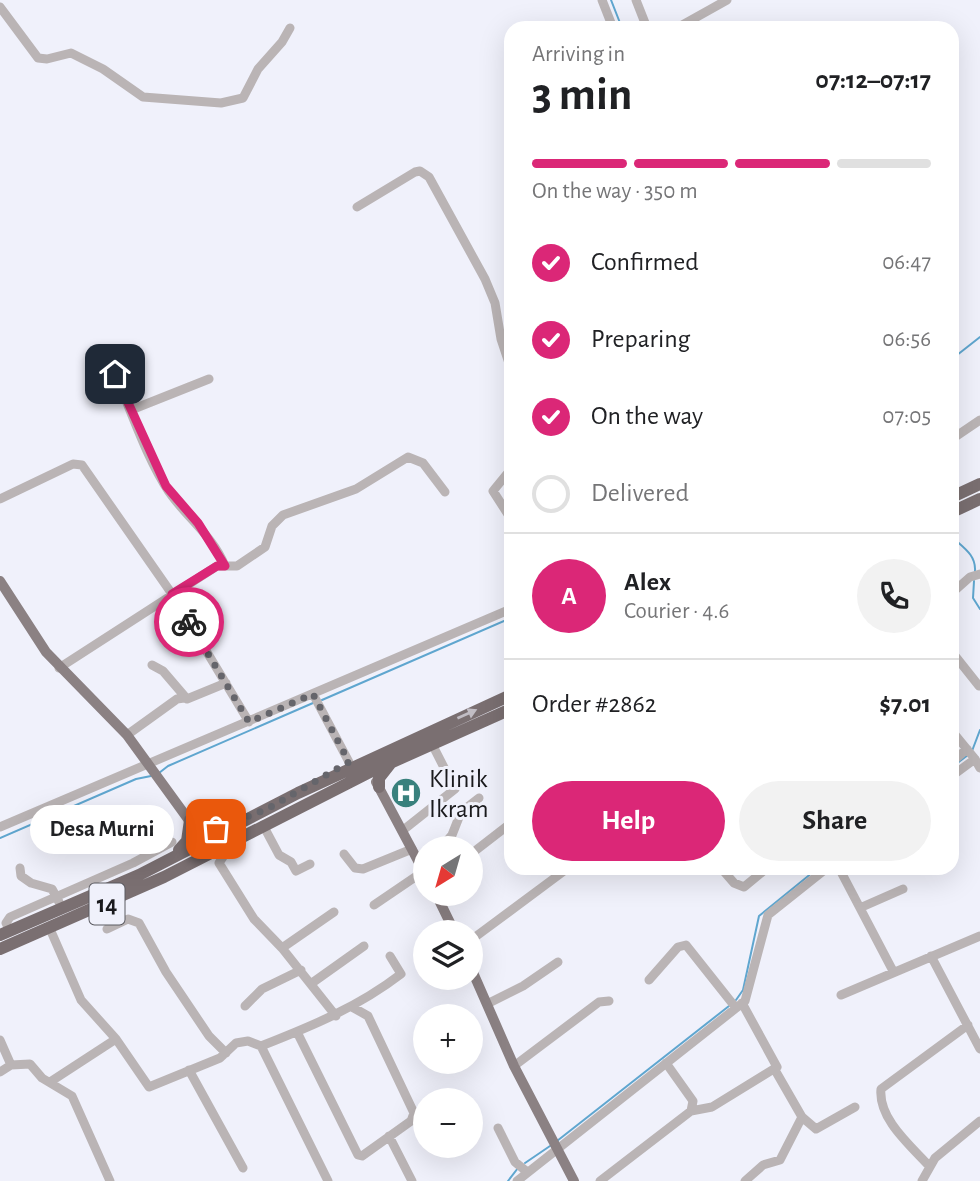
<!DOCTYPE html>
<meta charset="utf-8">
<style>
:root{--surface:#fff;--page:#f2f2f2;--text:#202124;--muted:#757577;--line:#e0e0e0;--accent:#db2777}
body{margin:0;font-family:"Alegreya Sans",sans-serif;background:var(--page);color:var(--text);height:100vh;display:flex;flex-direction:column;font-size:26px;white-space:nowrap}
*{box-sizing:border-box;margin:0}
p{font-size:23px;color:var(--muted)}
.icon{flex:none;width:38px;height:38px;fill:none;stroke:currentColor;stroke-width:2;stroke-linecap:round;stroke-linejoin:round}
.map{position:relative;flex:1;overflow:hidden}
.sheet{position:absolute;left:504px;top:21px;width:455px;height:854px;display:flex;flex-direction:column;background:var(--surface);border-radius:21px;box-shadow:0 7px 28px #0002}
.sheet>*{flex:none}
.needle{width:46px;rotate:217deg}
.fabs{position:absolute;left:413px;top:836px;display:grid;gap:14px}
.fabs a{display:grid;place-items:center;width:70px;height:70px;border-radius:50%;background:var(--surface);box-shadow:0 7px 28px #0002;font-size:35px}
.pin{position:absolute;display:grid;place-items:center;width:60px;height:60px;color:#fff;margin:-30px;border-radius:14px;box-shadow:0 4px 10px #0006}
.courier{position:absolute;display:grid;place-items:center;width:70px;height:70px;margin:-35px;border:5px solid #db2777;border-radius:50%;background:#fff;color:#222;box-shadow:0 2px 9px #0007}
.bubble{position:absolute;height:49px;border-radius:24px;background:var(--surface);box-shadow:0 7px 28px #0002;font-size:23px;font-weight:600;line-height:49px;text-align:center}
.overview em{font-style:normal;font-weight:600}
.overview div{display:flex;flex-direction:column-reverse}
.overview{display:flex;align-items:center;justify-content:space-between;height:119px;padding:0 28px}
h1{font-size:46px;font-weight:600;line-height:52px}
.bar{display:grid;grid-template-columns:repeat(4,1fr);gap:10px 7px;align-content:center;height:84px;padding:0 28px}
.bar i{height:9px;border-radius:5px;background:var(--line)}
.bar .selected{background:var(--accent)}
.bar p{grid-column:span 4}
.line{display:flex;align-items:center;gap:18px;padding:0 28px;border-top:2px solid var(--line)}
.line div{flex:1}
.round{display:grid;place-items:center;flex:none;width:74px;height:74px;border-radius:37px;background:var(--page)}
ol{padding:0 28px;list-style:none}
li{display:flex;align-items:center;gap:21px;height:77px}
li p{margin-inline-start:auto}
li .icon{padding:7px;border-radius:50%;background:var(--accent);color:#fff;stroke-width:4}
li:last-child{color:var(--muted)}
li i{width:38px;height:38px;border:4px solid var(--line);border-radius:50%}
.action{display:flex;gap:14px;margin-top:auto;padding:14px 28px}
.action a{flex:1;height:80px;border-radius:42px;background:var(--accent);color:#fff;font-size:28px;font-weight:600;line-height:80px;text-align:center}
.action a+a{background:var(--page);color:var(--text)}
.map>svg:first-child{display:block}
</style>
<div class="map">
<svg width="980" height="1181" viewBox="0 0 980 1181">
<rect width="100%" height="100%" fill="#f0f1fb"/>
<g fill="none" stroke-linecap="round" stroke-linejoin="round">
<!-- stream -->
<path stroke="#5fa6cf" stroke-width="2" d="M611,0L622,28
M952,359L980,337
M952,537C964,548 976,555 975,571
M974,581L973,598L980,609
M322,700L511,618
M972,751L980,730
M952,767L968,755
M159,773L168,766L313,703
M0,838L136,779L151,776
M736,1000L743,990L759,916L818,868
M557,1141L729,1006
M525,1163L550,1146
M508,1181L518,1168"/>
<!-- minor -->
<path stroke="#bab4b5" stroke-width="9" d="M602,0L613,28
M636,0L647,28
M0,7L38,58L47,59L71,53L103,69L143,97L221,103L243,98L258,69L282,42L290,28
M677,28L727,0
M357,207L415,172L420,171L429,177L485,279L495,303L501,339L511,369
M115,374C132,413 146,457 169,492C187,518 213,536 225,566
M511,377V397
M131,410L209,379
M952,439L980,420
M511,469L493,491L511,519
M0,499L73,464L82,465L172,594L249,722
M952,593L970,577L980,574
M952,652L979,686
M152,665L163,671L187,699L226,683
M59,668L217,566H237L265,547L272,526L283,515L356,489L408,457L423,463L445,492
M313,694L349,762
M952,731L975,759
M127,735L177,699L184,698
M952,762L967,749
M952,776L975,759L980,768
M263,825L279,855L291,862L296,871L310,864
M0,827L511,609
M402,831L455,789L432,744
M231,845L219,863L254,919L282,948L336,1016
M440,849L452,835L461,812L479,798
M344,854L355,868L363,869L412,849
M471,854L511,823
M20,868L21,876L31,883L52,889L59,902
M721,868L734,883L744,887L767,868
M839,868L893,971
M374,905L424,871
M862,907L903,889
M50,929L81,1000L116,1039L149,1087L220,1058L236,1043L248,1041L261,1046L328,1181
M107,929L128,919L139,923L166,972L209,1036L226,1053
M10,931L6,923L10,917L133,863L172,842
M471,940L568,868
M282,948L334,912
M931,956L980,1049
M649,980L678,947L686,945L736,1008
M312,983L364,946
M841,995L980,936
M487,1004L523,986L558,962
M245,1006L262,989L301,970
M297,1032L358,1155L362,1156L411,1121L414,1113L368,1016L352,1007
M0,1040L11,1065L0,1072
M261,1046C312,1026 358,1007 401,974L390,956
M11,1065L30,1064L42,1078L72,1096L110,1181
M514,1066L599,1002L609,1001
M189,1070L243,1168
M50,1082L116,1039
M691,1111L712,1107L777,1067L742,1003
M802,1117L816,1129L855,1107
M498,1128L515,1162L526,1171
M389,1136L412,1181
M929,1166C911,1146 878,1119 881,1089L968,1025
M517,1181L745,1001L768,915L827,868
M600,1181L691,1111L693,1101L666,1063
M745,1181L763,1165L780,1160L802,1117L775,1070
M922,1181L935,1158L980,1121"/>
<!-- major -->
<path stroke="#8b8183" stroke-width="10" d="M0,581L46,652L127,735L212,852
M376,782L425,874
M436,894L455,933
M471,968L514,1066L574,1181"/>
<!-- highway -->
<path stroke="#7a6f71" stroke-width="12" d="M952,497L980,484
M952,512L980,499
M379,787V778L390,764
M179,850L187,841L190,820L208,828H223
M0,935L139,875L298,793L511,695
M0,949L164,877L370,772L511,709"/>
</g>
<!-- one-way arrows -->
<defs><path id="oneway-solid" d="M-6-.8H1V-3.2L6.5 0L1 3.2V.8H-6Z" transform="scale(1.75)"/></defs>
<use fill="#c1bdc4" href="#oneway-solid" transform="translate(467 714) rotate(-24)"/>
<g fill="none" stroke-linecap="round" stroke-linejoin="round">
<!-- done -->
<path stroke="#65656b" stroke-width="7" stroke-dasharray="0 12.6" d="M189,622L249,722L313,694L349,762L267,809L216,829"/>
<!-- route -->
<path stroke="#db2777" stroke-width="9" d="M115,374L166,486L198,523L225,566H217L172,594L189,622"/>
</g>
<!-- icons -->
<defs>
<g id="hospital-disc" transform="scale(1.575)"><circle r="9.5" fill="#39817d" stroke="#f0f1fb"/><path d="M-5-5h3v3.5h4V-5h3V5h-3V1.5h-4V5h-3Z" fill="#fff"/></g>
</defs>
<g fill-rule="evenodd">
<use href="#hospital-disc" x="406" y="793"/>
</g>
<g text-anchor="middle" stroke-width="6" stroke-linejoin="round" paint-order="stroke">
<!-- shield labels -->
<rect fill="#f0f1fb" stroke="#5a5a60" stroke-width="2" x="89.5" y="883.5" width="35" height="41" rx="5"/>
<g font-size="24" font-weight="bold" fill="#1a1a1d">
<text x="107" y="912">14</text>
</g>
<!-- poi labels -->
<g font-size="26" fill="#1a1a1d" stroke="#f0f1fb" text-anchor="start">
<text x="429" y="787">Klinik<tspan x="429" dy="30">Ikram</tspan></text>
</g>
</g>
</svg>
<div class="fabs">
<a><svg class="needle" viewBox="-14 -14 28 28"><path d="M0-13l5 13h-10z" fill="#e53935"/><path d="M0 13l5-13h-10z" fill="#757577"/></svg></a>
<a><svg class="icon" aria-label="layers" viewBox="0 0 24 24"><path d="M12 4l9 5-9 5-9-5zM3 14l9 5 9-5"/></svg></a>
<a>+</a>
<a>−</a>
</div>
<div class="pin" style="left:216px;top:829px;background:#ea580c"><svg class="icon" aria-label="bag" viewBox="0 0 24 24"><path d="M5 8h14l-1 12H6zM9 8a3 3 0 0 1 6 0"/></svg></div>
<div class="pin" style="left:115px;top:374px;background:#1f2937"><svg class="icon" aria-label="home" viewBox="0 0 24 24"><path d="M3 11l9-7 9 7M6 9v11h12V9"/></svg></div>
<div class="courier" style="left:189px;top:622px"><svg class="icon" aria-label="bike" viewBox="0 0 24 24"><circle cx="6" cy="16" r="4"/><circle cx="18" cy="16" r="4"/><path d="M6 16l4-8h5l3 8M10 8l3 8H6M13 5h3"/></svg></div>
<div class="bubble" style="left:30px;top:805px;width:144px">Desa Murni</div>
<section class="sheet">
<div class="overview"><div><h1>3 min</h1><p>Arriving in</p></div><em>07:12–07:17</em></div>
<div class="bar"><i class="selected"></i><i class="selected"></i><i class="selected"></i><i></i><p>On the way · 350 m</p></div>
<ol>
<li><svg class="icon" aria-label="check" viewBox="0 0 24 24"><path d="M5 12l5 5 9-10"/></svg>Confirmed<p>06:47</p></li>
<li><svg class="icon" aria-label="check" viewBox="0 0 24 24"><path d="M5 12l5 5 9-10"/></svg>Preparing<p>06:56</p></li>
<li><svg class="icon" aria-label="check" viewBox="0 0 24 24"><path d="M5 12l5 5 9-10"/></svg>On the way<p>07:05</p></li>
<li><i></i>Delivered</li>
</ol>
<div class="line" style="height:126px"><b class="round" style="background:var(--accent);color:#fff">A</b><div><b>Alex</b><p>Courier · 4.6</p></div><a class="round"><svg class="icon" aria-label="phone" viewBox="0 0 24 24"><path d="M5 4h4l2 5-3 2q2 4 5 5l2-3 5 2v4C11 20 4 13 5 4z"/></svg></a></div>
<div class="line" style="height:91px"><div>Order #2862</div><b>$7.01</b></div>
<div class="action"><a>Help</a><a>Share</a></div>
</section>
</div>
